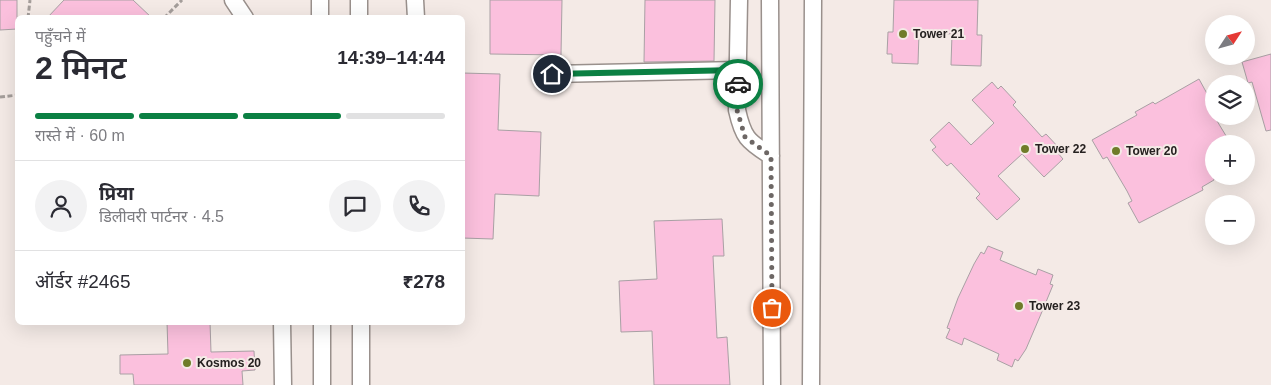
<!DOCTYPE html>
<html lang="hi">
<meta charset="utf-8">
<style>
:root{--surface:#fff;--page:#f2f2f3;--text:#2b2b33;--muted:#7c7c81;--line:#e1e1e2;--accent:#0b8043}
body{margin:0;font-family:Arial,"Noto Sans Devanagari",sans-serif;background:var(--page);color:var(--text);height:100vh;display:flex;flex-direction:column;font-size:19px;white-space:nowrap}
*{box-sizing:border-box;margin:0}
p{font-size:16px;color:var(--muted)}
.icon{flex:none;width:28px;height:28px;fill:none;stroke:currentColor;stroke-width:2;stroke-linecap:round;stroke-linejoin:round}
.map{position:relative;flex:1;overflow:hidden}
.side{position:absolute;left:15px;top:15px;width:450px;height:310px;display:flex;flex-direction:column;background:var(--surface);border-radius:8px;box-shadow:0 5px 20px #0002}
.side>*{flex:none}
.needle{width:32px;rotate:54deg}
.controls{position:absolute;left:1205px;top:15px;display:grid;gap:10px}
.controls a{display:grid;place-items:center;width:50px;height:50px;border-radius:50%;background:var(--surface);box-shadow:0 5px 20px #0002;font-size:25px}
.pin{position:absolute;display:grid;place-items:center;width:42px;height:42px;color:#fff;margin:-21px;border:2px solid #fff;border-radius:50%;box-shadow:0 1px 5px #0007}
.courier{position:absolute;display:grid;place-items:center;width:50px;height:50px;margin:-25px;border:4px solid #0b8043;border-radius:50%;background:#fff;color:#222;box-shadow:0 1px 6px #0007}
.summary em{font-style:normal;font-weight:600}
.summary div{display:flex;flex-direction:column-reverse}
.summary{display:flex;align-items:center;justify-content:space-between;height:85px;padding:0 20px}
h1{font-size:32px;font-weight:600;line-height:38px}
.bar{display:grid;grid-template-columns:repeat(4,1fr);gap:8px 5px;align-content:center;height:60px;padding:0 20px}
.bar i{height:6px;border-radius:4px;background:var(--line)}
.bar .active{background:var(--accent)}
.bar p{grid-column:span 4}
.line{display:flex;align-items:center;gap:12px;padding:0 20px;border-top:1px solid var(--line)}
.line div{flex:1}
.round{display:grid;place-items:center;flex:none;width:52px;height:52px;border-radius:26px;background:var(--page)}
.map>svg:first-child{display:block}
</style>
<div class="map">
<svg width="1271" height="385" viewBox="0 0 1271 385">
<rect width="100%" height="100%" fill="#f4eae6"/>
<!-- building -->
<path fill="#fbc0dd" stroke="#a9a0a4" d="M0,0H17V29L0,30Z
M64,0H133L152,18H47Z
M490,0H562L561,55L490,54Z
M645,0H715L714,61L644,62Z
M894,0H978L977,35H982L981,66L951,65L952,34L919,32L918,64L892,63V54H887L888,32H893Z
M1271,54V130L1266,131L1252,82L1248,83L1242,62Z
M462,73L500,74L498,130L541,132L539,196L495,194L493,239L462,238Z
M1199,79L1210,99L1206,101L1214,116L1231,144H1214V180L1202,187L1203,190L1139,223L1128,203L1132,201L1127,191L1107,157L1103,159L1092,140L1137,115L1135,112L1153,102L1155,104Z
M992,82L998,89L1001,86L1016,102L1013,105L1042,137L1046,134L1060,149L1057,152L1063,159L1044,177L1022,154L998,176L1020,199L997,220L976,198L980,194L951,163L947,166L932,150L936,147L930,140L949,122L971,145L994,123L972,100Z
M722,219L724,256H713L717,338L727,337L730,385H654L652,331L621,332L619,281L657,279L654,221Z
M988,246L1003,252L1000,260L1036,275L1038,269L1053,275L1050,284L1053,285L1041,314L1026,349L1018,361L1015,359L1012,367L997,360L999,354L964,338L962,345L946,338L950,329L947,328L958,298L974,264L981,252L984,254Z
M167,322H210L211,352L254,351L255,370L242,371L243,385H134L133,374H120V355L168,354Z"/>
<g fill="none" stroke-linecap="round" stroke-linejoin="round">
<!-- street casing -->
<g stroke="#99908c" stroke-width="19">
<path id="street" d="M233,0L245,18
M320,0V18
M359,0V18
M415,0L416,18
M739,0L737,110C743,137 747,141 771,156
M770,0L772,385
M552,74L738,70
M282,322L283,385
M322,322V385
M361,322V385
M811,385L813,0"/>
</g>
<!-- path -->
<path stroke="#a49d9a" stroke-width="3" stroke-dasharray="5 2.5" stroke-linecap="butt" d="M28,18L30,0
M164,18L182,0
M0,97L18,95"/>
<!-- street -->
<use href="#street" stroke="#fff" stroke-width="16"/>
</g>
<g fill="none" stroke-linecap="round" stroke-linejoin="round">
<!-- done -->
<path stroke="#6d6765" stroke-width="5" stroke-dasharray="0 9" d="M738,84L737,110L745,137L771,156L772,308"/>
<!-- route -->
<path stroke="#0b8043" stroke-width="6" d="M552,74L738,70V84"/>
</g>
<!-- markers -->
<g fill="#6f7c29" stroke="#f4eae6" stroke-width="2">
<circle cx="903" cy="34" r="5"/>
<circle cx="1025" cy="149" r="5"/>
<circle cx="1116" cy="151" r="5"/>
<circle cx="1019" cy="306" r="5"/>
<circle cx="187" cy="363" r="5"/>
</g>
<g text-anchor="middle" stroke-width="4" stroke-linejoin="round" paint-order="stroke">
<!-- poi labels -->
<g font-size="12" font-weight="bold" fill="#252120" stroke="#f4eae6" text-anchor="start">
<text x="913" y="38">Tower 21</text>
<text x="1035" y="153">Tower 22</text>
<text x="1126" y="155">Tower 20</text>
<text x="1029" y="310">Tower 23</text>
<text x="197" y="367">Kosmos 20</text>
</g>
</g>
</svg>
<div class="controls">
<a><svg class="needle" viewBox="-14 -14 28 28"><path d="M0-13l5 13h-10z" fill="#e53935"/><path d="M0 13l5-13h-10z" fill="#7c7c81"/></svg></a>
<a><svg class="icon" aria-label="layers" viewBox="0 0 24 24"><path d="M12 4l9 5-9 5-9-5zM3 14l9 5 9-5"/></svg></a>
<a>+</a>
<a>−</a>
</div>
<div class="pin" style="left:772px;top:308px;background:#ea580c"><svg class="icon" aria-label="bag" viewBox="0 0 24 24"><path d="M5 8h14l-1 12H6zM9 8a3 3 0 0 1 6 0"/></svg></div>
<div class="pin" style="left:552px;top:74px;background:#1f2937"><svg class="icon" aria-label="home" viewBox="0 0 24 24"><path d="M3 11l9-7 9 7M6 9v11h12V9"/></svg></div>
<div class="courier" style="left:738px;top:84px"><svg class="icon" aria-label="car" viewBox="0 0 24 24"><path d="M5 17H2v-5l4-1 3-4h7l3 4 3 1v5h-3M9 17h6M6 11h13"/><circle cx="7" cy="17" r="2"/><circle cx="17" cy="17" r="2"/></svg></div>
<section class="side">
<div class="summary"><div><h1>2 मिनट</h1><p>पहुँचने में</p></div><em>14:39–14:44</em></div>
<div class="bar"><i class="active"></i><i class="active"></i><i class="active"></i><i></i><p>रास्ते में · 60 m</p></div>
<div class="line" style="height:90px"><a class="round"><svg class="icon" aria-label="person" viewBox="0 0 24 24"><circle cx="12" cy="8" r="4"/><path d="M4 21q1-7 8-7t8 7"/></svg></a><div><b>प्रिया</b><p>डिलीवरी पार्टनर · 4.5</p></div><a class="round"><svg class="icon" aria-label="chat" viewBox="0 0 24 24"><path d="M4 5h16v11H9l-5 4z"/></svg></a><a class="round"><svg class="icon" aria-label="phone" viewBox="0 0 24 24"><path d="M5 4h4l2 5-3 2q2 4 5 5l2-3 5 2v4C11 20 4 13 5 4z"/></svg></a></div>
<div class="line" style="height:65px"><div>ऑर्डर #2465</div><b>₹278</b></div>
</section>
</div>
